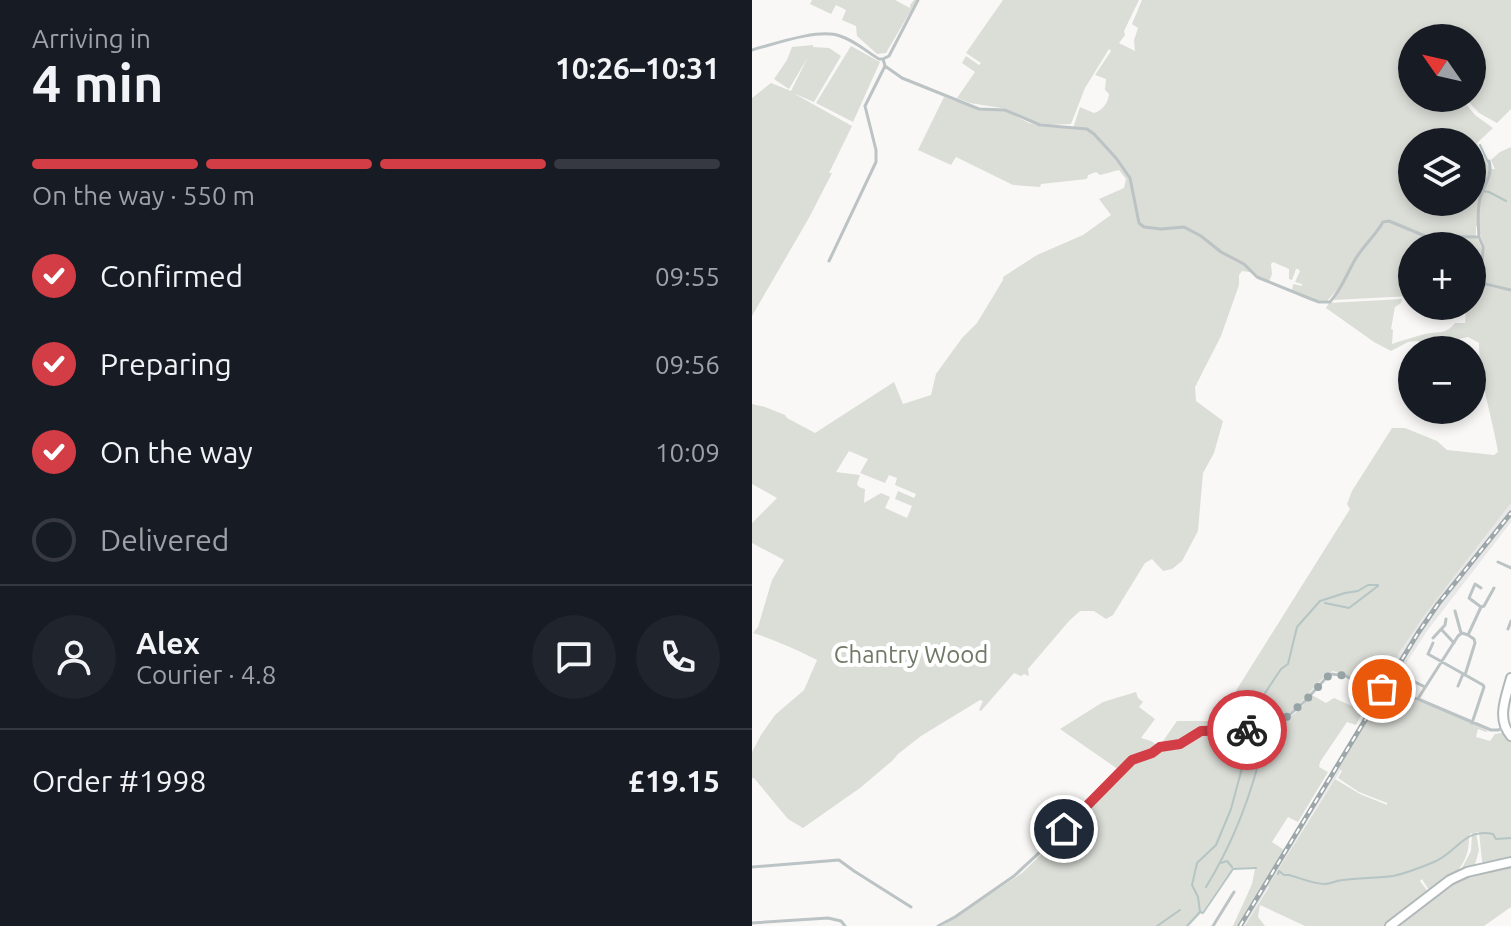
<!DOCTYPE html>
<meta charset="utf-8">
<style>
:root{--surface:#171b24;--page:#20242c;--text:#f1f3f6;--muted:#9ea1a6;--line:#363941;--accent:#d33d46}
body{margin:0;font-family:Ubuntu,sans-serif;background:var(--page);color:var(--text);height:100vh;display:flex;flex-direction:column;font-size:30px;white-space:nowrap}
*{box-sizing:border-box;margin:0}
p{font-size:26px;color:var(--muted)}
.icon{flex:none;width:44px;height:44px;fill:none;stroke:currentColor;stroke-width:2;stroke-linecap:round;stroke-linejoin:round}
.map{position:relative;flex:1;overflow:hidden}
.panel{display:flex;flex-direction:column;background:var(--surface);width:752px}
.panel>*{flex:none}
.needle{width:52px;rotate:304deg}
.controls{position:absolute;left:646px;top:24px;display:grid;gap:16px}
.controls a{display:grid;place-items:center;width:88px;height:88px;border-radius:50%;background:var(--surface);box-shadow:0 4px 12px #0003;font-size:40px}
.pin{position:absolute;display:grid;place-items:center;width:68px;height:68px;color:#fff;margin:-34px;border:4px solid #fff;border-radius:50%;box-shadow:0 2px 8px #0007}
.courier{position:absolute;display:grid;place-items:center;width:80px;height:80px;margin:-40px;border:6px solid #d33d46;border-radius:50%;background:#fff;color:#222;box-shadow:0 2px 10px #0007}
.head em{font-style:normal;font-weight:700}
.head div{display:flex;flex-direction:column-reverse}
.head{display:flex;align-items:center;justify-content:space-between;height:136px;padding:0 32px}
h1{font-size:52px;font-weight:700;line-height:60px}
.bar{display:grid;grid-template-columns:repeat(4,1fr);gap:12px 8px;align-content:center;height:96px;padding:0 32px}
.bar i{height:10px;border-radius:6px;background:var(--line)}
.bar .current{background:var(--accent)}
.bar p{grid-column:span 4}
.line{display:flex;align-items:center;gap:20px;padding:0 32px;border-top:2px solid var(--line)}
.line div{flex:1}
.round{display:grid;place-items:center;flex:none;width:84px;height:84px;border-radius:42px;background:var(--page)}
ol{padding:0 32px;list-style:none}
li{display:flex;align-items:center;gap:24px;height:88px}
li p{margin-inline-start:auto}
li .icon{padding:8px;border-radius:50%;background:var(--accent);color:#fff;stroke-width:4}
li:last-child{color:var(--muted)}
li i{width:44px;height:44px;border:4px solid var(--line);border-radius:50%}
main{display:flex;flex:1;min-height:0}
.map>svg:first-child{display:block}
</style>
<main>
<section class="panel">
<div class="head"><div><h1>4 min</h1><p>Arriving in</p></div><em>10:26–10:31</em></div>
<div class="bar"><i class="current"></i><i class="current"></i><i class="current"></i><i></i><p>On the way · 550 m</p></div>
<ol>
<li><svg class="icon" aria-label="check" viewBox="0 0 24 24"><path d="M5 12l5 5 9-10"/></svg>Confirmed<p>09:55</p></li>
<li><svg class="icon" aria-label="check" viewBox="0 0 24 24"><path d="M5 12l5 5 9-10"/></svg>Preparing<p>09:56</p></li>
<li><svg class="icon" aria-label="check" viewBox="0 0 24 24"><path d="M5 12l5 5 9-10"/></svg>On the way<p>10:09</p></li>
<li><i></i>Delivered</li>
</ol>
<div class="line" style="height:144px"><a class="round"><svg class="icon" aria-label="person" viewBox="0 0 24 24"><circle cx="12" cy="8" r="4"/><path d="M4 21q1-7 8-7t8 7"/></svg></a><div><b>Alex</b><p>Courier · 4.8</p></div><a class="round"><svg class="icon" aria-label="chat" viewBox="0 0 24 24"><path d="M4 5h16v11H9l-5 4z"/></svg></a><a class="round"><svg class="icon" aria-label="phone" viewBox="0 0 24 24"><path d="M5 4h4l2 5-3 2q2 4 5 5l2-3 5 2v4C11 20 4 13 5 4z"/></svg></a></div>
<div class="line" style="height:104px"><div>Order #1998</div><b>£19.15</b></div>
</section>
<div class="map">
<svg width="759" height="926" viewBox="0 0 759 926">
<rect width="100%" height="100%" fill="#f9f8f7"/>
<!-- built -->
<path fill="#e7e8e7" d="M759,503V522L675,631L637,690L629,685L643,659L672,616Z
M628,690L632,692L587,768L589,770L558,817L493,926H481L490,911H495Z"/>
<!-- green -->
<path fill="#dbddd7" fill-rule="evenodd" d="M60,0H143L158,8V5L162,0H165L134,53L125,54L105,36L104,26L90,20L94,10L84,5L79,14L58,4Z
M251,0H387L372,31L373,35L367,43L383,51L382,40L386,28L380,24L390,0H759V109L745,123L727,113L713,98H720V38H660V98H709L723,115L741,128L725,143L738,169H743L739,160L748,152L759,147V289L730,282L732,247L726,226H724V234L723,235C734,248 732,276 721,290L729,285L759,291V503L672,616L625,686C609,683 596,676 581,671C560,683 550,709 528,718V722L525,724L526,726L547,710L560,695L574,703L582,698L611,711L604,725L595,722L568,762L567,767L576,772L546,822L536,817L520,842L532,850L486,926H481L500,884L503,869H480L451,911L437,926H190L270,873L333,812L379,762L401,755L408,749L428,746L437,742V740L420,745L409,744L425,721H465L598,509L595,504L600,491L640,428H653L685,441L695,450L742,455L746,452C740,415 727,381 727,343L716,337L679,345L665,341L656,342L639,351L622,342L574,308L577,303L650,299L649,303L643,307L639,329L641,330L640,344C651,340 662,337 673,334C686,331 694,335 703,323H713L714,306H720V246H660V296L582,300L594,280L575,301L563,300L540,291L541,284L550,286V284L543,282L548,271L546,269H544L540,280L537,279V269L521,262L519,264L520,274L517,282L507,277L500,271L497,272L490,271L487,275V285L469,336L443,387L444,401L471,421L462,453L451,473L446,531L430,561L420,569L411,571L400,559L393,563L361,615L354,619L342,611H328L317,621L276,669L277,676L272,674L269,676L262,673L229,711L227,710L231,701L228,700L169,736L146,754L140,761L108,788L51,828L36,819L2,778H0V752L9,735L23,715L52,690L65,660C44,649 23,640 1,633L6,627L20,580L32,560L0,543V523L25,498L0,484V404L13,407L33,415L35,418L63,433L142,382L151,404L179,395L184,374L210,338L225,323L251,280V277L285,255L331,235L356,217L359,215L347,199L372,188L374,179L367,170L348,175L344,172L336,175L335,179L289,184L288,187L261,185L204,157L199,165L166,150L192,97L225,109L253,111L277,123L291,127L321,128L328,107L342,113C351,110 356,103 357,94L353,90L354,79L343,75L359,51L357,49L333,88L319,124L294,125L280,122L255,109L218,103L205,98L223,72L210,63L214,56L227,65L229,63L214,53ZM660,142H720V202H660ZM97,451L116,459L108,473L133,483L137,475L145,478L143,485L164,494L162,498L146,491L143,499L160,506L155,518L133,508L138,497L129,493L112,503L113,489L107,487L105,484L108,475L84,472Z
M61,45V47L77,48L89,56L62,102L41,93L100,126L77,173H80L58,216L0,316V98L19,83L39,91L56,57L37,89L22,79L35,60L40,47Z
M99,46L128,62L101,122L64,103Z
M384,692L386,698L391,702L387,707L403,719L389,738L399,741L405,745L395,753L378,760L376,757L367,770L308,729L351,702Z
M632,692C645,698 657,699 670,702C692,709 715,720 736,731L734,732L726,729L724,737L738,741L743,734L749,733L759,738V859L732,865L730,861L727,832H724L727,850L722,868L708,872L719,851L720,833L717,835C718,865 702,877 678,892L670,879L668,881L677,893L634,926H553L508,905L506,917L513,926H493L517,887L516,886L583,779L608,794L635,805V803L607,792L586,778L590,771L587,768Z
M759,866V907L732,926H642C681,896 707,871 759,866Z"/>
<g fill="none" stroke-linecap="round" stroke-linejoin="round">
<!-- stream -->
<path stroke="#b5c5c4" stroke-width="2" d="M728,145L736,162
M725,190L737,192L754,201
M573,603L597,608L626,586
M469,863L475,861L480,867
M526,874L527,871L532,875H537C548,878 562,884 573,884C580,884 584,880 591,880C607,878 625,878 641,876C655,873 670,867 682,862C706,852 711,828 741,834L744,839L759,838
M454,887C478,848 494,809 506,765
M448,912L446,897L440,885L445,863L464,845L479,809L493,757L497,717L529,669L536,664L545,627L568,601L593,593L606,591L616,585H626
M405,926L428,910
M435,926L448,912L451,913L481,869L504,868"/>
<!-- primary casing -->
<g stroke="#b0b8b9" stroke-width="12">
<path id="primary" d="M759,678C754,697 744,719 759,736
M638,926L698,880L715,872L759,862"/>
</g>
<!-- street -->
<path stroke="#bcc3c4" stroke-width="3" d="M0,50C22,44 67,28 88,36C102,40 115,52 127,59H131
M131,59L133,66L150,78L227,109L253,110L288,125L335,129L342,134L364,158L378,178L387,223L392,227L409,229L432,227L449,236L469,252L492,264L505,277L559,299L567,302H578C590,289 595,273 604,258C612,245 623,236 631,222L637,221L673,236L727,237L731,247L729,283L759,290
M131,59L137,56L166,0
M727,237C726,224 725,211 728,198C732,186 741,175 737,161
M77,261L124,162V150L113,106L133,66
M746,562L759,568
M729,588L723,584L717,598L729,607L732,606L742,588
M703,611L709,633
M689,629L702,643
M756,629L759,621
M681,638L693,625L694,619
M681,643L676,654L731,685L732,687L720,723
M713,675L723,643L722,639L716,635L729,607
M659,680L673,687
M706,686L711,674
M633,691L648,697L666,699L739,730H746L752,728
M667,697L706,636L710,633L716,635
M0,867L87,860L102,871L159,907
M0,923L76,918L89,921L93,926
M186,926L203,917L262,876L328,815L371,768L380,760L400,753L408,747L428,744L449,731L477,732L526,725L552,702L575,677L580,674L594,676L611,686L630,689
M461,926L482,892"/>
<!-- primary -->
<use href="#primary" stroke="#fff" stroke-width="8"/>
<!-- rail casing -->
<g stroke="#9da7a9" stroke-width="5">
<path id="rail" d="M488,926L666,633L686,604L759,513"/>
</g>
<!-- rail -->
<use href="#rail" stroke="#fff" stroke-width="2" stroke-dasharray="6" stroke-linecap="butt"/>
</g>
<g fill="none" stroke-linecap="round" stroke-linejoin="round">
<!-- done -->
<path stroke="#97a4a5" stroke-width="8" stroke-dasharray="0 14.4" d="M495,730L527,724L558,696L575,677L580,674L594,676L611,686L630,689"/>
<!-- route -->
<path stroke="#d33d46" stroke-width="10" d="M312,829L380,760L400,753L408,747L428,744L449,731L495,730"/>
</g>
<g text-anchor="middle" stroke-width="8" stroke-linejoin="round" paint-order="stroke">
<!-- park labels -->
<g font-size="24" fill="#6e7865" stroke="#fff">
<text x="159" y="663">Chantry Wood</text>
</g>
</g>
</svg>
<div class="controls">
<a><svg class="needle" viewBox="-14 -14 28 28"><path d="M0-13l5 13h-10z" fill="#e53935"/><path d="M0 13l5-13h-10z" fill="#9ea1a6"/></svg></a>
<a><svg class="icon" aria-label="layers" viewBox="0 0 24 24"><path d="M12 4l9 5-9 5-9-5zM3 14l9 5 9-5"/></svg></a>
<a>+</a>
<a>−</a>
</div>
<div class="pin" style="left:630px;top:689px;background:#ea580c"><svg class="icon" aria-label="bag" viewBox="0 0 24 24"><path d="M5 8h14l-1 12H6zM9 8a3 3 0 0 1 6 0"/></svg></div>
<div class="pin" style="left:312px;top:829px;background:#1f2937"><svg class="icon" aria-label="home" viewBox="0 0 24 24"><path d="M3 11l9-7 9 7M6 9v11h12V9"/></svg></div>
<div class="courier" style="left:495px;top:730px"><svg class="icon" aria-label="bike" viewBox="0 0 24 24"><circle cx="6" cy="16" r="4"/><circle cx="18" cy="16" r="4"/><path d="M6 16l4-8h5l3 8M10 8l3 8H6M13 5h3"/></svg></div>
</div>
</main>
